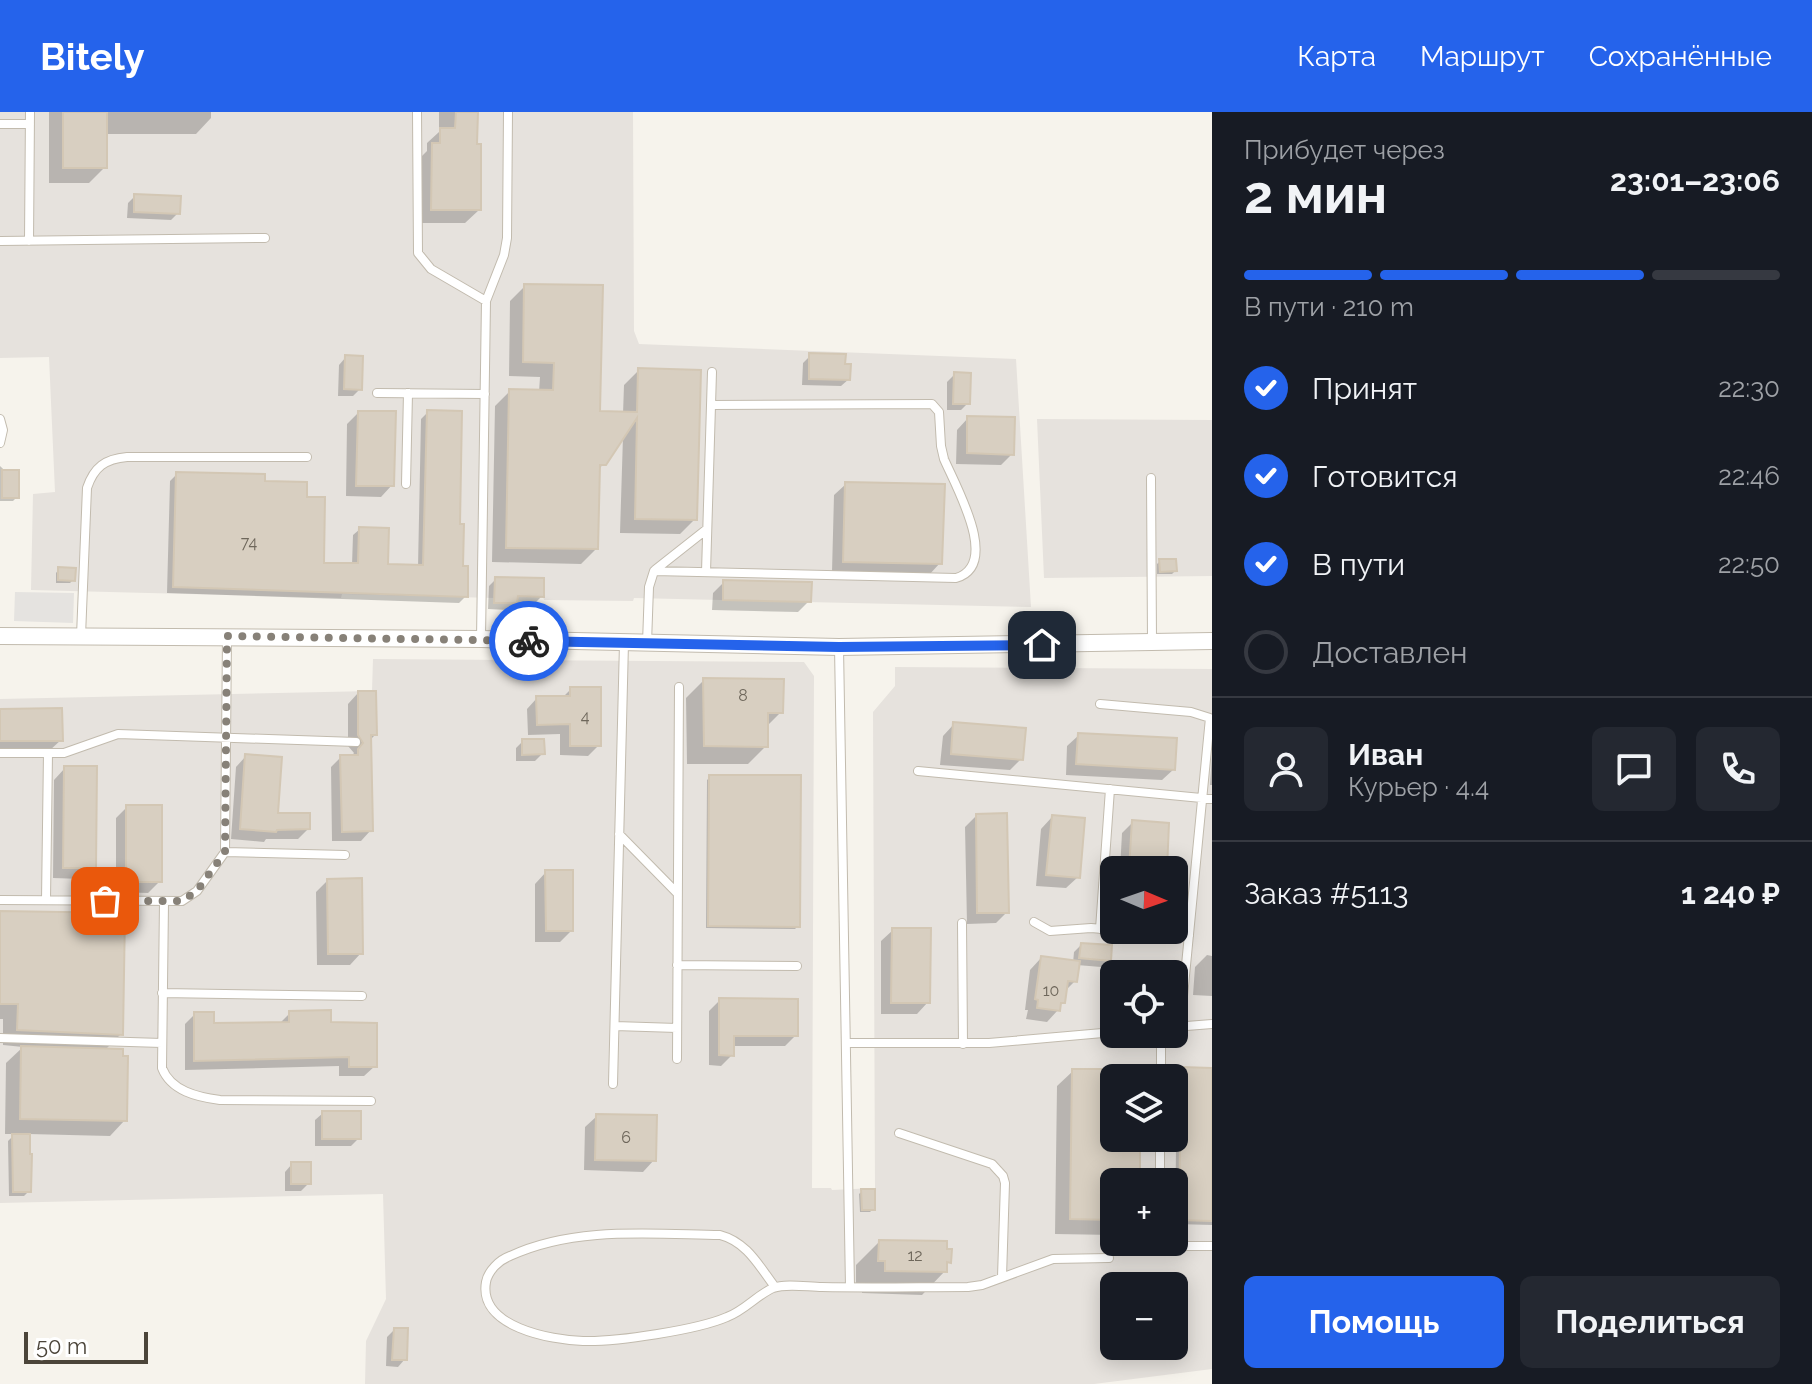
<!DOCTYPE html>
<html lang="ru">
<meta charset="utf-8">
<style>
:root{--surface:#171b24;--page:#242831;--text:#f1f3f6;--muted:#9ea1a6;--line:#363941;--accent:#2563eb}
body{margin:0;font-family:Raleway,sans-serif;background:var(--page);color:var(--text);height:100vh;display:flex;flex-direction:column;font-size:30px;white-space:nowrap}
*{box-sizing:border-box;margin:0}
p{font-size:26px;color:var(--muted)}
.icon{flex:none;width:44px;height:44px;fill:none;stroke:currentColor;stroke-width:2;stroke-linecap:round;stroke-linejoin:round}
.map{position:relative;flex:1;overflow:hidden}
.drawer{display:flex;flex-direction:column;background:var(--surface);width:600px}
.drawer>*{flex:none}
.needle{width:52px;rotate:92deg}
.controls{position:absolute;left:1100px;top:744px;display:grid;gap:16px}
.controls a{display:grid;place-items:center;width:88px;height:88px;border-radius:12px;background:var(--surface);box-shadow:0 4px 20px #0003;font-size:40px}
.scale{position:absolute;left:24px;bottom:20px;width:124px;box-sizing:border-box;padding-left:8px;border:4px solid #4b4439;border-top:0;font-size:22px;line-height:28px;white-space:nowrap;color:#4b4439;-webkit-text-stroke:6px #fff;paint-order:stroke}
.pin{position:absolute;display:grid;place-items:center;width:68px;height:68px;color:#fff;margin:-34px;border-radius:16px;box-shadow:0 4px 12px #0006}
.courier{position:absolute;display:grid;place-items:center;width:80px;height:80px;margin:-40px;border:6px solid #2563eb;border-radius:50%;background:#fff;color:#222;box-shadow:0 2px 10px #0007}
.head em{font-style:normal;font-weight:700}
.head div{display:flex;flex-direction:column-reverse}
.head{display:flex;align-items:center;justify-content:space-between;height:136px;padding:0 32px}
h1{font-size:52px;font-weight:700;line-height:60px}
.bar{display:grid;grid-template-columns:repeat(4,1fr);gap:12px 8px;align-content:center;height:96px;padding:0 32px}
.bar i{height:10px;border-radius:6px;background:var(--line)}
.bar .current{background:var(--accent)}
.bar p{grid-column:span 4}
.line{display:flex;align-items:center;gap:20px;padding:0 32px;border-top:2px solid var(--line)}
.line div{flex:1}
.round{display:grid;place-items:center;flex:none;width:84px;height:84px;border-radius:12px;background:var(--page)}
ol{padding:0 32px;list-style:none}
li{display:flex;align-items:center;gap:24px;height:88px}
li p{margin-inline-start:auto}
li .icon{padding:8px;border-radius:50%;background:var(--accent);color:#fff;stroke-width:4}
li:last-child{color:var(--muted)}
li i{width:44px;height:44px;border:4px solid var(--line);border-radius:50%}
.action{display:flex;gap:16px;margin-top:auto;padding:16px 32px}
.action a{flex:1;height:92px;border-radius:12px;background:var(--accent);color:#fff;font-size:32px;font-weight:700;line-height:92px;text-align:center}
.action a+a{background:var(--page);color:var(--text)}
header{display:flex;align-items:center;gap:48px;box-sizing:border-box;height:112px;padding:0 40px;background:var(--accent);color:#fff}
header strong{font-size:38px}
nav{display:flex;gap:44px;margin-inline-start:auto;font-size:28px}
main{display:flex;flex:1;min-height:0}
.map>svg:first-child{display:block}
</style>
<header>
<strong>Bitely</strong>
<nav><a>Карта</a><a>Маршрут</a><a>Сохранённые</a></nav>
</header>
<main>
<div class="map">
<svg width="1212" height="1272" viewBox="0 0 1212 1272">
<rect width="100%" height="100%" fill="#f6f3ec"/>
<!-- industrial -->
<path fill="#e6e2dd" fill-rule="evenodd" d="M0,0H633L634,219L639,232L1016,247L1031,495L634,486L633,489L544,488L543,485L518,484L517,491H495L494,486L342,482L341,486L31,478L33,382L55,380L49,245L0,246Z
M1037,307L1212,308V464L1044,466Z
M373,547L804,550L814,564L812,1076H831L832,1078L875,1076L873,600L895,574V555L1212,557V1257L1094,1272H365L366,1229L386,1187L383,1082L0,1091V587L372,579ZM1114,758H1174V818H1114ZM1114,862H1174V922H1114ZM1114,966H1174V1026H1114ZM1114,1070H1174V1130H1114ZM1114,1174H1174V1234H1114Z"/>
<!-- parking -->
<path fill="#e5e3e0" d="M15,480L74,481L73,511L14,509Z"/>
<!-- shadow -->
<path fill="#0003" d="M49,0H211V6L196,22H105V55L89,71H49Z
M439,0H479L476,4L479,98L465,111H418L419,47L427,39V31L439,20Z
M135,84L178,101L171,108L127,106L128,91Z
M525,174L598,301L623,302L624,273L639,258L695,407L680,422L620,421L623,324L598,359L596,437L581,452L492,450L495,294L510,279L539,280L540,265L509,264L510,189Z
M810,244L843,254L849,267L841,274L802,273L803,251Z
M346,245L360,277L353,284H338L339,253Z
M955,262L968,291L961,298H947V270Z
M428,300L458,414L466,484L459,491L167,481L170,369L177,362L263,371L305,387L322,453H352L353,423L360,417L386,454L418,455L421,307Z
M358,301L392,373L381,385L346,384L347,312Z
M968,306L1012,342L1001,353L956,352L957,318Z
M0,354L20,373L17,375V385L13,389H0Z
M846,372L940,451L929,463L832,460L834,383Z
M1160,449L1175,459L1172,462H1157V452Z
M59,457L73,468L70,471H56V461Z
M496,467L542,484L535,491H515L508,498L488,497L489,474Z
M724,470L809,489L798,500L712,498L713,481Z
M704,568L781,600L766,615V634L748,652H687L686,586Z
M571,577L599,633L588,644L560,643V622L528,623L527,597L537,586H562Z
M358,581L375,623L370,628L371,718L361,729H332L331,655L341,645H351L354,641L348,634V592Z
M0,599L61,628L49,639L0,640Z
M954,612L1021,647L1010,658L940,653L943,624Z
M1079,623L1174,657L1162,668L1066,663L1067,634Z
M523,629L543,641L535,649H516V636Z
M1212,643V673H1210Z
M246,644L276,703L308,717L298,727H266L264,730L231,727L236,655Z
M65,656L94,755L82,767L53,766L54,668Z
M710,665L798,814L795,817L706,816L707,668Z
M127,695L160,769L148,781L116,780V706Z
M976,704L1007,800L996,811L967,812L965,715Z
M1052,705L1078,765L1066,776L1036,774L1041,717Z
M1133,710L1165,758H1120L1122,721Z
M546,760L571,819L560,830H535V772Z
M327,769L361,841L350,853H317L316,780Z
M0,801L121,922L105,938L125,1008L110,1024L28,1022L29,1079L24,1084H9L8,1029L15,1022H5L6,951L23,935L3,933V907H0Z
M893,818L928,890L917,902H881V829Z
M1081,833L1109,848L1101,855L1077,853L1075,869L1064,880L1058,898L1047,910L1026,907L1028,898H1025L1030,858L1041,846L1073,851L1074,840Z
M1207,843L1212,844V884L1193,883L1195,855Z
M720,888L796,923L785,934H732V943L721,954L709,953V899Z
M290,901L329,912L375,954L364,964H339V954L185,958V912L195,902L212,913L280,911Z
M1181,957L1212,958V1113L1175,1112L1177,962Z
M1073,959L1139,960V966H1114V1026H1138V1070H1114V1123L1055,1122L1057,974Z
M323,1001L359,1026L351,1034H315V1008Z
M597,1004L654,1048L643,1060L584,1058L585,1015Z
M292,1052L309,1071L301,1079H285V1060Z
M862,1079L873,1097L870,1100H860L859,1082Z
M879,1130L949,1150L945,1154V1159L922,1183L862,1181V1171H856V1153Z
M394,1218L405,1247L398,1255L386,1254L387,1225Z"/>
<!-- building -->
<path fill="#d8cfc1" stroke="#d3c7b4" stroke-width="2" d="M63,0H107V56H63Z
M456,0H478L477,32H481V98H431L432,31H440V16H455Z
M134,82L181,84L180,102L134,100Z
M524,172L603,173L600,299L637,300L638,256L701,258L697,408L635,407L637,306L606,353H600L598,437L506,436L509,277L553,278L554,251L523,250Z
M809,241L846,242L845,252H851L850,268L809,267Z
M345,243L363,244L362,278L344,277Z
M954,260L971,261L970,292H953Z
M427,298L462,299L460,412H464L463,454H468V485L173,475L176,360L265,362V369L307,370V385H325L324,451H358L359,415L389,416L388,452L423,453Z
M358,299H396L394,374H356Z
M967,304L1015,305L1014,343L967,341Z
M2,358H19V386H2Z
M845,370L945,372L942,452L843,450Z
M1159,447H1176L1177,459L1160,460Z
M58,455L76,456L75,469L58,468Z
M495,465L544,466V485L518,484L517,491H494Z
M723,468L812,470L811,490L723,488Z
M703,566L784,567L783,601H768V635L704,634Z
M570,575H601V634H570V612L537,613L536,584H570Z
M358,579H376L377,623H371L373,719L342,720L340,643H358V637L363,631L358,623Z
M62,596L63,629H0V597Z
M953,610L1026,616L1023,648L951,642Z
M1078,621L1177,626L1175,658L1076,652Z
M522,627H544L545,642L522,643Z
M245,642L282,645L278,701H310V717L277,718L276,720L240,717Z
M64,654H97L96,756H63Z
M709,663H801L800,815L708,814Z
M126,693H162V770H126Z
M1007,701L1009,801H977L976,702Z
M1052,703L1085,706L1080,766L1046,763Z
M1132,708L1169,711L1167,758H1129Z
M545,758H573V819H546Z
M362,766L363,842H328L327,767Z
M0,799L125,801L123,923L17,918L18,892H0Z
M892,816H931L930,891H891Z
M1081,831L1112,833L1111,849L1079,846Z
M1041,844L1080,849L1077,870L1068,869L1065,891H1061L1060,899L1037,896L1038,888L1035,887Z
M719,886L798,887V924H734V944L719,943Z
M331,898V910L377,911V955H349V945L194,949V900H214V911L289,910V899Z
M21,934L123,937V944H128L127,1009L20,1007Z
M1181,955L1212,956V1109L1179,1108Z
M1072,957H1114V1026H1140V1070H1114V1108L1070,1107Z
M322,999H361V1027H322Z
M596,1002L657,1003L656,1049L595,1048Z
M12,1022H30V1042H32L31,1080H13Z
M291,1050H311V1072H291Z
M861,1077H875V1098H862Z
M879,1128L947,1129V1137H952L951,1151L947,1150V1160L885,1159V1149H878Z
M394,1216H408L407,1248H392Z"/>
<g fill="none" stroke-linecap="round" stroke-linejoin="round">
<!-- service casing -->
<g stroke="#c2bbae" stroke-width="10">
<path id="service" d="M417,0L418,141L431,157L486,189
M0,12H30
M0,129L265,126
M29,129L30,0
M377,281L485,282
M0,307L3,318L0,331
M1151,366L1152,529
M406,372L408,281
M655,458L707,417
M706,460L712,260
M81,524L87,376C94,355 105,347 127,345H307
M227,525L225,740L345,743
M481,527L486,189L504,143L507,126L508,0
M647,531L649,475L654,459L956,466C1001,453 956,375 944,347L941,334L939,300L932,292L711,293
M839,535L850,1175
M1100,592L1191,600L1210,606L1180,915
M0,641H64L118,622L356,630
M918,659L1212,687
M619,722L677,781
M0,788L182,789L197,779L225,740
M46,788L48,641
M164,790L162,956C171,979 197,985 220,988L371,989
M1034,810L1050,819L1091,816L1114,818
M962,811L963,932
M1100,817L1110,677
M1114,818L1189,824
M677,853L797,854
M162,881L362,884
M615,914L677,916
M1174,915L1212,912
M0,926L162,931
M846,931H989L1114,920
M677,947L679,575
M1161,966V922
M613,972L624,531
M899,1021L992,1052L1003,1064L1005,1071L1002,1165
M1160,1070V1026
M1168,1130L1176,1134H1212
M775,1175C759,1154 747,1130 720,1123C651,1122 574,1114 510,1144C499,1148 488,1159 486,1170C478,1215 551,1228 583,1229C616,1230 697,1218 727,1205C744,1199 757,1183 773,1176C786,1171 808,1175 822,1175C871,1176 919,1175 968,1175L982,1173L1053,1147L1109,1146"/>
</g>
<!-- minor casing -->
<g stroke="#c2bbae" stroke-width="18">
<path id="minor" d="M0,524L481,527L839,535L1212,529"/>
</g>
<!-- service -->
<use href="#service" stroke="#fff" stroke-width="8"/>
<!-- minor -->
<use href="#minor" stroke="#fff" stroke-width="16"/>
</g>
<g fill="none" stroke-linecap="round" stroke-linejoin="round">
<!-- done -->
<path stroke="#878178" stroke-width="8" stroke-dasharray="0 14.4" d="M105,789H182L197,779L225,740L227,524L529,529"/>
<!-- route -->
<path stroke="#2563eb" stroke-width="10" d="M529,529L839,535L1042,533"/>
</g>
<g text-anchor="middle" stroke-width="7" stroke-linejoin="round" paint-order="stroke">
<!-- number labels -->
<g font-size="16" fill="#6e675b">
<text x="249" y="436">74</text>
<text x="743" y="589">8</text>
<text x="585" y="610">4</text>
<text x="1051" y="884">10</text>
<text x="626" y="1031">6</text>
<text x="915" y="1149">12</text>
</g>
</g>
</svg>
<div class="controls">
<a><svg class="needle" viewBox="-14 -14 28 28"><path d="M0-13l5 13h-10z" fill="#e53935"/><path d="M0 13l5-13h-10z" fill="#9ea1a6"/></svg></a>
<a><svg class="icon" aria-label="locate" viewBox="0 0 24 24"><circle cx="12" cy="12" r="6"/><path d="M12 2v4M12 18v4M2 12h4M18 12h4"/></svg></a>
<a><svg class="icon" aria-label="layers" viewBox="0 0 24 24"><path d="M12 4l9 5-9 5-9-5zM3 14l9 5 9-5"/></svg></a>
<a>+</a>
<a>−</a>
</div>
<div class="scale">50 m</div>
<div class="pin" style="left:105px;top:789px;background:#ea580c"><svg class="icon" aria-label="bag" viewBox="0 0 24 24"><path d="M5 8h14l-1 12H6zM9 8a3 3 0 0 1 6 0"/></svg></div>
<div class="pin" style="left:1042px;top:533px;background:#1f2937"><svg class="icon" aria-label="home" viewBox="0 0 24 24"><path d="M3 11l9-7 9 7M6 9v11h12V9"/></svg></div>
<div class="courier" style="left:529px;top:529px"><svg class="icon" aria-label="bike" viewBox="0 0 24 24"><circle cx="6" cy="16" r="4"/><circle cx="18" cy="16" r="4"/><path d="M6 16l4-8h5l3 8M10 8l3 8H6M13 5h3"/></svg></div>
</div>
<section class="drawer">
<div class="head"><div><h1>2 мин</h1><p>Прибудет через</p></div><em>23:01–23:06</em></div>
<div class="bar"><i class="current"></i><i class="current"></i><i class="current"></i><i></i><p>В пути · 210 m</p></div>
<ol>
<li><svg class="icon" aria-label="check" viewBox="0 0 24 24"><path d="M5 12l5 5 9-10"/></svg>Принят<p>22:30</p></li>
<li><svg class="icon" aria-label="check" viewBox="0 0 24 24"><path d="M5 12l5 5 9-10"/></svg>Готовится<p>22:46</p></li>
<li><svg class="icon" aria-label="check" viewBox="0 0 24 24"><path d="M5 12l5 5 9-10"/></svg>В пути<p>22:50</p></li>
<li><i></i>Доставлен</li>
</ol>
<div class="line" style="height:144px"><a class="round"><svg class="icon" aria-label="person" viewBox="0 0 24 24"><circle cx="12" cy="8" r="4"/><path d="M4 21q1-7 8-7t8 7"/></svg></a><div><b>Иван</b><p>Курьер · 4.4</p></div><a class="round"><svg class="icon" aria-label="chat" viewBox="0 0 24 24"><path d="M4 5h16v11H9l-5 4z"/></svg></a><a class="round"><svg class="icon" aria-label="phone" viewBox="0 0 24 24"><path d="M5 4h4l2 5-3 2q2 4 5 5l2-3 5 2v4C11 20 4 13 5 4z"/></svg></a></div>
<div class="line" style="height:104px"><div>Заказ #5113</div><b>1 240 ₽</b></div>
<div class="action"><a>Помощь</a><a>Поделиться</a></div>
</section>
</main>
